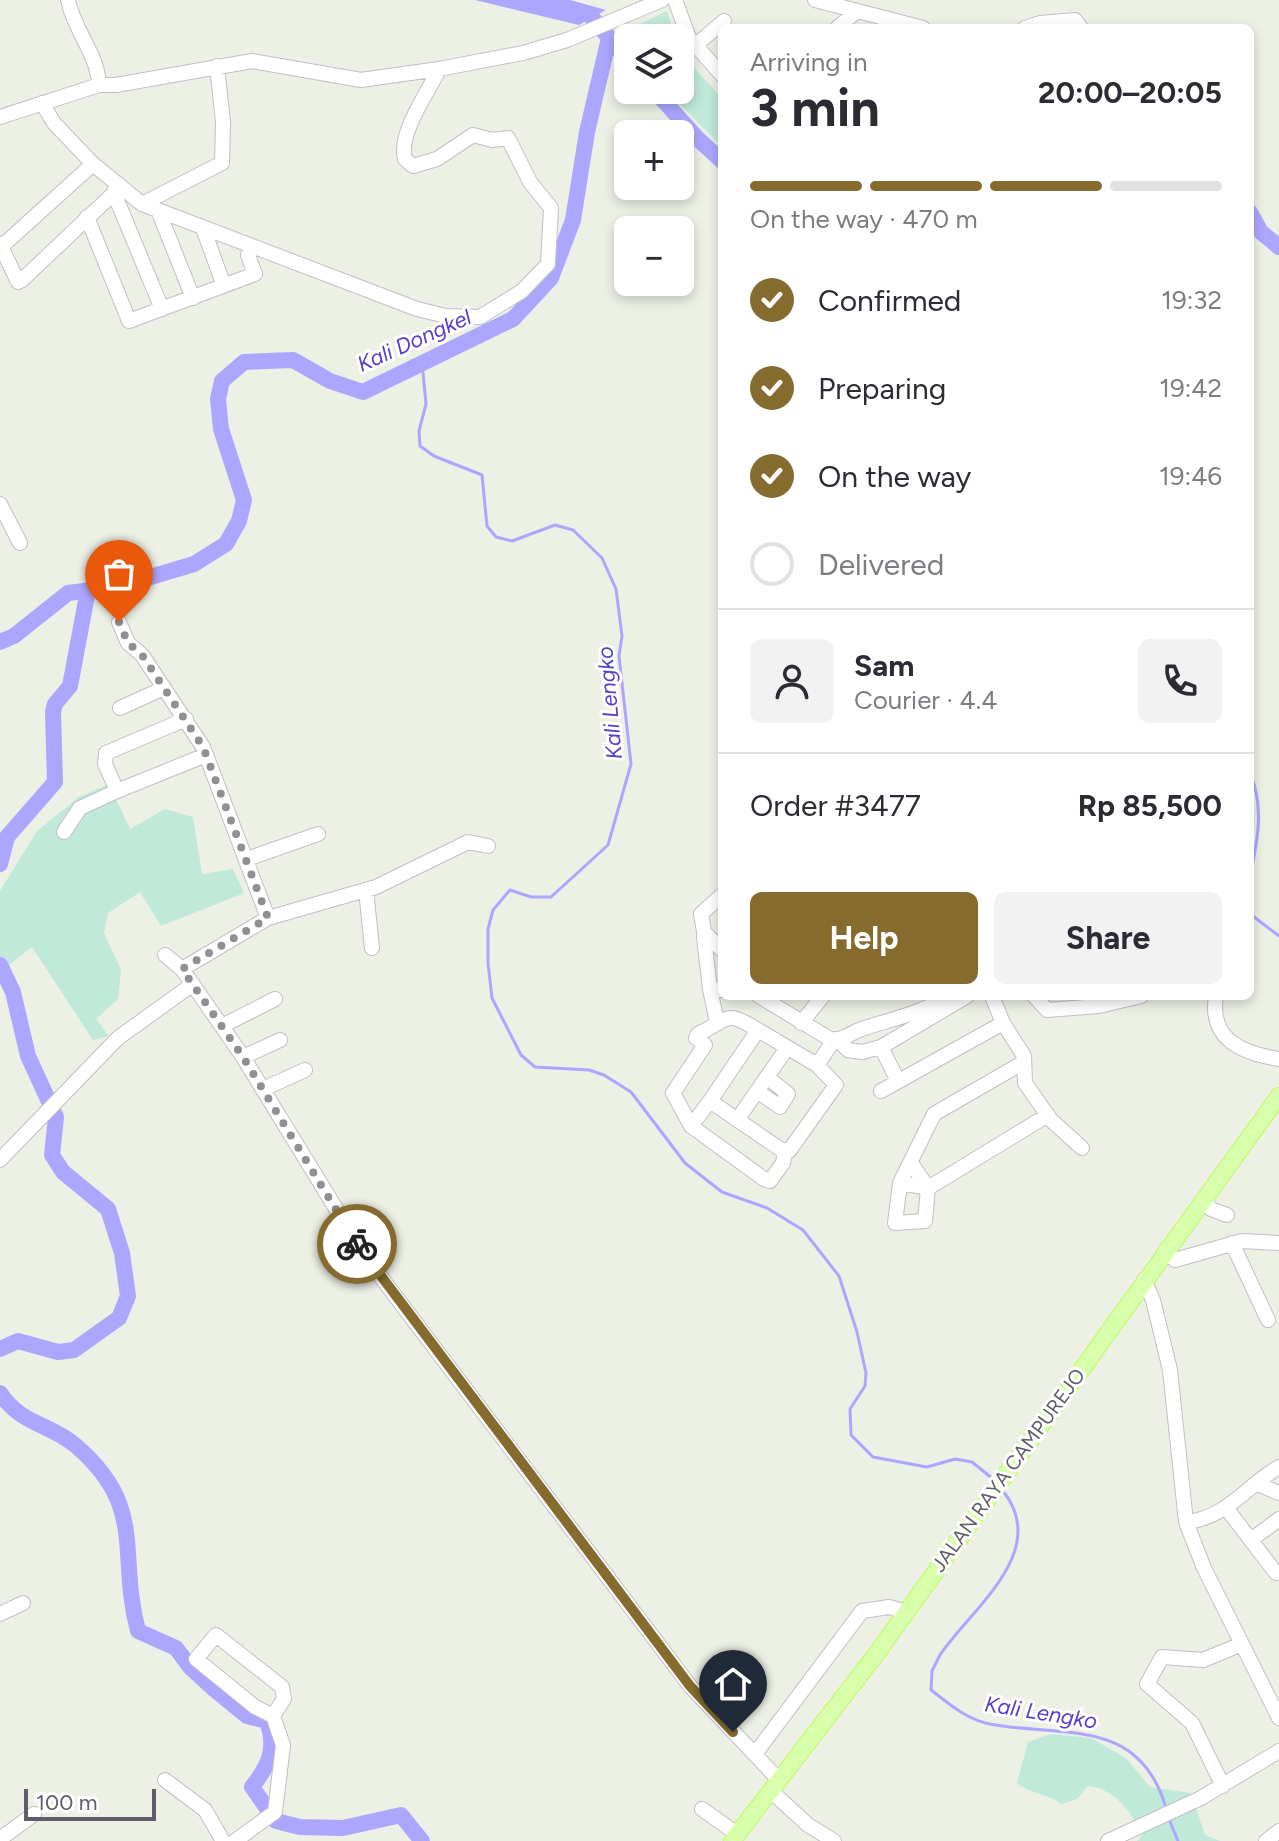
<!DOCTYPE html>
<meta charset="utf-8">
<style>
:root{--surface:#fff;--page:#f2f2f3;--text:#2b2b33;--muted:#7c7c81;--line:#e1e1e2;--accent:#856b2e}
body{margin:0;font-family:Figtree,sans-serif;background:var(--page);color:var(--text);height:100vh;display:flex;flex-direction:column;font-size:30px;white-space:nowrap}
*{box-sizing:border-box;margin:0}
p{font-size:26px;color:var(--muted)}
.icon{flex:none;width:44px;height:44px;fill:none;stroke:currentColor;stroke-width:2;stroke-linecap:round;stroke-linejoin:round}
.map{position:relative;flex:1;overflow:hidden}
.sheet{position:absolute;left:718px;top:24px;width:536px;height:976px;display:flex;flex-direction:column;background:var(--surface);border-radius:12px;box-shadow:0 4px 12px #0003}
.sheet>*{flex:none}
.fabs{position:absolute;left:614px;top:24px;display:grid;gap:16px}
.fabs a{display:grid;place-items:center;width:80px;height:80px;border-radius:12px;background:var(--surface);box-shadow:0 4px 12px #0003;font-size:40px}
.scale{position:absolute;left:24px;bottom:20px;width:132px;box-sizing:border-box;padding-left:8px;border:4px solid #5f5d67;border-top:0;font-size:22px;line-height:28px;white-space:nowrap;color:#5f5d67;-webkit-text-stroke:6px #fff;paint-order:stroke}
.pin{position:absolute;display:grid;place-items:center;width:68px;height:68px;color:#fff;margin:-82px -34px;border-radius:50% 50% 50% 0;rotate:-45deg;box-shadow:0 0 8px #0007}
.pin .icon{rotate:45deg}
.courier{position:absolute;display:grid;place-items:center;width:80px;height:80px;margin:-40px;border:6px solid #856b2e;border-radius:50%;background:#fff;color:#222;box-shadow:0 2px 10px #0007}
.summary em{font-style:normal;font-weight:700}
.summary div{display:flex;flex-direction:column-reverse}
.summary{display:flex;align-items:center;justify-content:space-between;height:136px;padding:0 32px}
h1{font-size:52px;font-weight:700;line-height:60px}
.bar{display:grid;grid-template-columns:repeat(4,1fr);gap:12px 8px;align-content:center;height:96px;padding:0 32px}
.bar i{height:10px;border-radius:6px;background:var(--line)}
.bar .on{background:var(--accent)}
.bar p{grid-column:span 4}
.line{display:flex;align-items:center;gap:20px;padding:0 32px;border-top:2px solid var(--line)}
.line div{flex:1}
.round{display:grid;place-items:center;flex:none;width:84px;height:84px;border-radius:12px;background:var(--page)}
ol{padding:0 32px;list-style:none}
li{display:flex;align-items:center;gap:24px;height:88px}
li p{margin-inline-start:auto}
li .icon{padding:8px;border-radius:50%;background:var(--accent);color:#fff;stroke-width:4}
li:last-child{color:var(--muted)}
li i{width:44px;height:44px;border:4px solid var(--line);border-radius:50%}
.primary-button{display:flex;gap:16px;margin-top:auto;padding:16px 32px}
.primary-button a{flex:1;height:92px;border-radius:12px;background:var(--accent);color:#fff;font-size:32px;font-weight:700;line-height:92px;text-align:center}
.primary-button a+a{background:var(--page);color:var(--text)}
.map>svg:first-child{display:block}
</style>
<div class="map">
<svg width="1279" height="1841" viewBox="0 0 1279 1841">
<rect width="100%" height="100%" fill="#ecf0e5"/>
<!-- green -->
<path fill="#c0e9da" d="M667,11L676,38H628V42L621,33Z
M680,47L684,57L722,98V147L666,90H680Z
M109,784L130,829L165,809L193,817L202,874L233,869L244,893L161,926L140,892L108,913L104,933L121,970L118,999L96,1019L109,1036L93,1040L32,947L0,972V891L37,831L79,797Z
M1051,1734L1091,1738L1126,1758L1150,1787L1191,1793L1205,1835L1220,1841H1137L1143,1834C1132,1813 1114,1788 1088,1786L1077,1799L1061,1804C1047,1793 1030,1794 1017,1783L1028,1742Z"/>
<!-- water -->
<path fill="#ada6ff" d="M475,0H570L606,10L579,25Z"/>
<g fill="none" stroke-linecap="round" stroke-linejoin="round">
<!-- stream -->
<path stroke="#ada6ff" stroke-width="3" d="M422,362L426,404L419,431L420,446L434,456L482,475L487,526L496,537L512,541L555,525L573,530L602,558L616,589L622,636L619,656L631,764L608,845L551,897H531L510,890L493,910L488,929V963L492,998L521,1055L535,1067L589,1070L604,1075L631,1092L685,1163L722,1192L767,1208L803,1230L839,1276L857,1332L866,1373L865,1386L850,1409L851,1435L873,1457L927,1467L955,1459L972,1462L993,1479
M1250,774C1265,806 1257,844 1250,876
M1250,914L1279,936
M1003,1491C1051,1551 972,1608 940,1655L932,1671L931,1690C948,1703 967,1720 990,1724C1061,1738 1139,1715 1166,1808
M1169,1819L1178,1841"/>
<!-- river -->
<path stroke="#ada6ff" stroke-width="16" d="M573,11L589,14L628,60
M654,90L698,139L722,161
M1250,212L1261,232L1279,247
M0,642L14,636L68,593L117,587L194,564L226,544L239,521L244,500L221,429L218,399L222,381L244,362L293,360L330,381L363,392L513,319L551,278L573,220L587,132L609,38
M0,864L7,837L55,782L53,712L55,704L70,686L88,590
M0,965L13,992L28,1056L56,1117L52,1155L63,1172L108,1209L122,1253L128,1296L119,1318L74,1350L58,1352L18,1341L0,1349
M0,1393C21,1425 49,1423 75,1445C148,1507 117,1552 138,1631L176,1648L190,1667L214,1689L247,1716L267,1721C277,1749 269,1765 252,1787L276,1821L300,1827L343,1828L401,1815L422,1841"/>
<!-- minor casing -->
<g stroke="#c1bfc7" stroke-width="16">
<path id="minor" d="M68,0C74,31 98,54 99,85
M675,0L689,38L722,75
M815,0L923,28
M837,28L857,11
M1025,28L1040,23L1075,20L1081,28
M697,44L724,21
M42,103L54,123L93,164L142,204L417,309L446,316L480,317L522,291L548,264L551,208L530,182L508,138L492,140L473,135L437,159L413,166L405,159C398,133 428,93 439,69
M0,117L99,85H116L252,61L361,80L439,69L523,53L567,40L662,0
M114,193L162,309
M142,204L222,163L223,122L217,66
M158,210L193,298
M87,217L129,321L255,274L248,255
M203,228L224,286
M0,244L18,282L22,280L114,193L117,183
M2,246L93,164
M0,504L20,543
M119,622L128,643L142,655L203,747L268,918L182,969L243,1057L365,1256L690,1686L779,1780
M120,708L164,688
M117,791L206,755
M64,832L80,808L117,791L105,764L106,753L186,719
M247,859L318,834
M366,890L372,948
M268,918L376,887L468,842L488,846
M705,937L701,914L722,895
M722,950L707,935L704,937L710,989L722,990
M165,955L182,969
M710,989L717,1022
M759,996L830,1039C842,1041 849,1034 859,1030C891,1019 920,1014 949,996
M1034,996L1047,1010L1099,1006L1141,996
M1216,996C1209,1039 1241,1053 1279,1059
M801,1023L823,996
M1003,1023L1024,1056L1025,1083L1051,1120L1082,1148
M222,1026L275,999
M838,1040L848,1050L862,1052L881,1047L967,996
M881,1047L898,1081
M243,1057L280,1040
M817,1065L758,1030L710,1101L780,1149L789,1151L836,1085L817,1065L834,1040
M263,1089L305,1070
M757,1091L780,1107L788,1094L767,1077
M881,1091L1003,1023L992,996
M710,1101L691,1126L673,1093L705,1045L696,1038L698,1034C730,1019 724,1009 758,1030
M737,1120L787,1048
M691,1126L764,1179L770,1181L783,1163L785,1151
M0,1160L118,1038L193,984
M911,1163L928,1188L925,1221L895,1223L900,1183L934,1114L1024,1062
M900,1183L928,1188L1048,1115
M1203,1200L1211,1209L1227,1215
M1232,1243L1268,1320
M1165,1251L1175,1260L1242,1241L1279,1243
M1144,1280L1153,1300L1170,1370L1186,1522L1204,1568L1279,1718
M1258,1484L1279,1493
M1227,1509L1276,1573L1279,1572
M1186,1522C1227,1518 1246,1486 1279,1467
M1251,1540L1279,1519
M0,1614L23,1603
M755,1754L862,1611L889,1607L906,1612
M165,1780L205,1810L223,1841
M1223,1786L1192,1723L1147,1684L1162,1657L1203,1660L1242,1644
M771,1791L808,1825L834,1841
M702,1809L737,1834
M0,1839L34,1814
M235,1841L275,1812L283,1745L273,1716L255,1707L196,1659L216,1635L282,1687L284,1699L273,1716
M1108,1841L1201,1798L1279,1751
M1266,1841L1279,1831"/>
</g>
<!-- major casing -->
<g stroke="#bffa54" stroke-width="18">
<path id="major" d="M732,1841L874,1657L1279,1096"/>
</g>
<!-- minor -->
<use href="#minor" stroke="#fff" stroke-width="14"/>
<!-- major -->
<use href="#major" stroke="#d8ffab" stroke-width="16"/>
</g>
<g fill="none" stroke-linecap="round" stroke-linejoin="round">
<!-- done -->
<path stroke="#909093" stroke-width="8" stroke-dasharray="0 14.4" d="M119,622L128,643L142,655L203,747L268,918L182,969L243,1057L357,1244"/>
<!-- route -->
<path stroke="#856b2e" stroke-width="10" d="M357,1244L690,1686L733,1732"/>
</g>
<g text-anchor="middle" stroke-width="6" stroke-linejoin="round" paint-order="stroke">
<!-- street labels -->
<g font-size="20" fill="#5f5d67" stroke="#fff">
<text transform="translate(1008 1470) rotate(-54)" y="7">JALAN RAYA CAMPUREJO</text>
</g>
<!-- water labels -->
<g font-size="22" font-style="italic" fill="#5540cb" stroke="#fff">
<text transform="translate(414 340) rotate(-24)" y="8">Kali Dongkel</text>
<text transform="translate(609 703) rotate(-95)" y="8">Kali Lengko</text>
<text transform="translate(1041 1712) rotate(9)" y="8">Kali Lengko</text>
</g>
</g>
</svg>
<div class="fabs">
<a><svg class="icon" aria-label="layers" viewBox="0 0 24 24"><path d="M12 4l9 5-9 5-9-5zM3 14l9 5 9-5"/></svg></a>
<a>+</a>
<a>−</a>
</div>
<div class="scale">100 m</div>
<div class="pin" style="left:119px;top:622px;background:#ea580c"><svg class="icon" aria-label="bag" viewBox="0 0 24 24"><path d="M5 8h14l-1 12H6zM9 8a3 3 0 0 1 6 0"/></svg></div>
<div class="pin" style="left:733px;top:1732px;background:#1f2937"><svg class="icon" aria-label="home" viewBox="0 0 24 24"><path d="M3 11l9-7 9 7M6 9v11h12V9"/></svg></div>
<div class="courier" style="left:357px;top:1244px"><svg class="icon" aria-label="bike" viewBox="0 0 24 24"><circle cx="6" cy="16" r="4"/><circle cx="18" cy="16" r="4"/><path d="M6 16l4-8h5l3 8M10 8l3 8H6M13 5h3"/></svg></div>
<section class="sheet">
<div class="summary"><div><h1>3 min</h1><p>Arriving in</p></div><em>20:00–20:05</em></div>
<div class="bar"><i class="on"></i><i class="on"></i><i class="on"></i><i></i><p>On the way · 470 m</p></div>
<ol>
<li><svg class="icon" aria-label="check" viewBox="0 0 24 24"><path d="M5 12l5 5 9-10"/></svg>Confirmed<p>19:32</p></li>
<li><svg class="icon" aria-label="check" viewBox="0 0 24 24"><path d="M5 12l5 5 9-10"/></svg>Preparing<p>19:42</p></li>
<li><svg class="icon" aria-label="check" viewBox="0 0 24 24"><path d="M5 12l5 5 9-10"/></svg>On the way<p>19:46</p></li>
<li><i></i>Delivered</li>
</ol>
<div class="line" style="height:144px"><a class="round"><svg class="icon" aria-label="person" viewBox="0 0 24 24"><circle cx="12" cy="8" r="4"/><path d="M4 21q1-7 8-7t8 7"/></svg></a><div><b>Sam</b><p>Courier · 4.4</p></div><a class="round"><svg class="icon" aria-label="phone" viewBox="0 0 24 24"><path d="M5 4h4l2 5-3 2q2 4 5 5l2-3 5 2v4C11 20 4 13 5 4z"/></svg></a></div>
<div class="line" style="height:104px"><div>Order #3477</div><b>Rp 85,500</b></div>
<div class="primary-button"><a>Help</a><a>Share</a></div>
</section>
</div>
